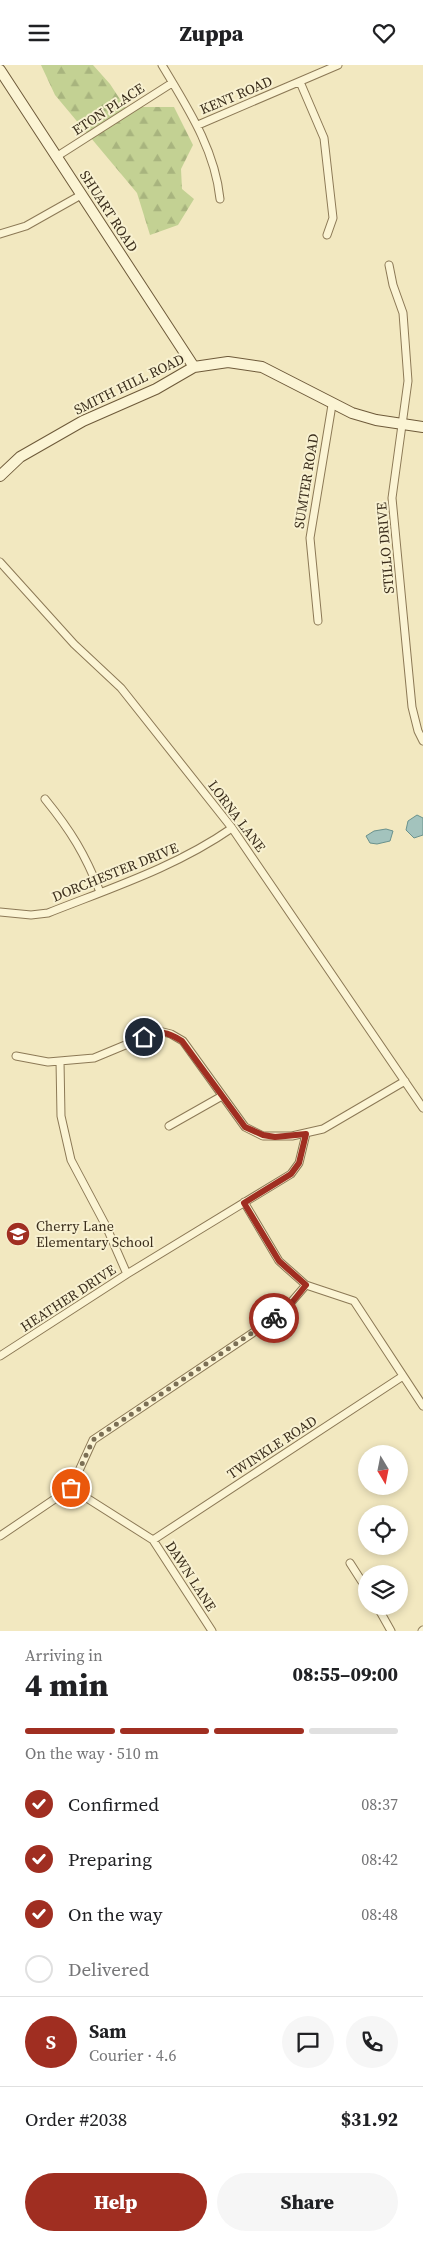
<!DOCTYPE html>
<meta charset="utf-8">
<style>
:root{--surface:#fff;--page:#f6f6f6;--text:#202124;--muted:#757577;--line:#e0e0e0;--accent:#a02e21}
body{margin:0;font-family:"Source Serif 4",serif;background:var(--page);color:var(--text);height:100vh;display:flex;flex-direction:column;font-size:19px;white-space:nowrap}
*{box-sizing:border-box;margin:0}
p{font-size:16px;color:var(--muted)}
.icon{flex:none;width:28px;height:28px;fill:none;stroke:currentColor;stroke-width:2;stroke-linecap:round;stroke-linejoin:round}
.map{position:relative;height:1566px;overflow:hidden}
.drawer{display:flex;flex-direction:column;background:var(--surface);flex:1}
.drawer>*{flex:none}
.needle{width:32px;rotate:170deg}
.buttons{position:absolute;left:358px;top:1380px;display:grid;gap:10px}
.buttons a{display:grid;place-items:center;width:50px;height:50px;border-radius:50%;background:var(--surface);box-shadow:0 2px 8px #0003;font-size:25px}
.pin{position:absolute;display:grid;place-items:center;width:42px;height:42px;color:#fff;margin:-21px;border:2px solid #fff;border-radius:50%;box-shadow:0 1px 5px #0007}
.courier{position:absolute;display:grid;place-items:center;width:50px;height:50px;margin:-25px;border:4px solid #a02e21;border-radius:50%;background:#fff;color:#222;box-shadow:0 1px 6px #0007}
.overview em{font-style:normal;font-weight:800}
.overview div{display:flex;flex-direction:column-reverse}
.overview{display:flex;align-items:center;justify-content:space-between;height:85px;padding:0 25px}
h1{font-size:32px;font-weight:800;line-height:38px}
.bar{display:grid;grid-template-columns:repeat(4,1fr);gap:8px 5px;align-content:center;height:60px;padding:0 25px}
.bar i{height:6px;border-radius:4px;background:var(--line)}
.bar .on{background:var(--accent)}
.bar p{grid-column:span 4}
.line{display:flex;align-items:center;gap:12px;padding:0 25px;border-top:1px solid var(--line)}
.line div{flex:1}
.round{display:grid;place-items:center;flex:none;width:52px;height:52px;border-radius:26px;background:var(--page)}
ol{padding:0 25px;list-style:none}
li{display:flex;align-items:center;gap:15px;height:55px}
li p{margin-inline-start:auto}
li .icon{padding:5px;border-radius:50%;background:var(--accent);color:#fff;stroke-width:4}
li:last-child{color:var(--muted)}
li i{width:28px;height:28px;border:2px solid var(--line);border-radius:50%}
.cta{display:flex;gap:10px;margin-top:auto;padding:10px 25px}
.cta a{flex:1;height:58px;border-radius:30px;background:var(--accent);color:#fff;font-size:20px;font-weight:800;line-height:58px;text-align:center}
.cta a+a{background:var(--page);color:var(--text)}
header{display:flex;justify-content:space-between;align-items:center;height:65px;padding:0 25px;background:var(--surface);font-size:22px;font-weight:800}
.map>svg:first-child{display:block}
</style>
<header><svg class="icon" aria-label="menu" viewBox="0 0 24 24"><path d="M4 6h16M4 12h16M4 18h16"/></svg>Zuppa<svg class="icon" aria-label="heart" viewBox="0 0 24 24"><path d="M12 20l-8-8c-3-5 5-10 8-4 3-6 11-1 8 4z"/></svg></header>
<div class="map">
<svg width="423" height="1566" viewBox="0 0 423 1566">
<defs>
<pattern id="forest-firs" width="22" height="20" patternUnits="userSpaceOnUse" patternTransform="scale(1.25)"><rect width="22" height="20" fill="#c3d193"/><path d="M5 1l3.5 6h-7zM16 11l3.5 6h-7z" fill="#a8b47e"/></pattern>
</defs>
<rect width="100%" height="100%" fill="#f2e8c0"/>
<!-- forest -->
<path fill="url(#forest-firs)" d="M41,0H93L110,19L125,42H174L193,80L181,104L182,124L194,134L178,160L150,170L137,128L55,30Z"/>
<!-- water -->
<path fill="#a3c3bd" stroke="#6a928d" d="M417,750L423,753V770L414,773L406,765L408,756Z
M386,764L393,766L390,776L377,779L370,778L366,771L374,766Z"/>
<g fill="none" stroke-linecap="round" stroke-linejoin="round">
<!-- street casing -->
<g stroke="#8c7956" stroke-width="9">
<path id="street" d="M162,0C187,42 215,84 220,134
M300,17L324,73L333,153L327,170
M198,60L338,0
M56,92L172,18
M0,169L26,161L81,130
M389,200L393,220L403,248L408,316L392,433L412,642L418,666L423,676
M0,497L74,579L121,623L232,763L423,1043
M318,556L310,473L332,340
M45,734C71,766 85,789 100,827
M0,847L31,850L48,848C111,823 176,802 232,763
M16,991L48,997L94,993L159,966L171,969L183,976L245,1062L263,1071H292L323,1064L405,1016
M60,996L61,1051L71,1095L106,1161L127,1209
M169,1061L222,1031
M244,1137L279,1196L306,1220L354,1236L423,1341
M0,1291L127,1209L291,1109L299,1098L306,1069
M71,1423L153,1475L212,1566
M0,1471L71,1423L93,1375L281,1249L306,1220
M153,1475L403,1311
M350,1498L366,1523
M377,1541L391,1566
M422,1566L423,1565"/>
</g>
<!-- secondary casing -->
<g stroke="#6e5a3a" stroke-width="12">
<path id="secondary" d="M0,5L194,302
M0,411L20,392L83,356L156,324L194,302L228,297L262,302L352,348L376,355L423,362"/>
</g>
<!-- street -->
<use href="#street" stroke="#fbf4d4" stroke-width="7"/>
<!-- secondary -->
<use href="#secondary" stroke="#fbf4d4" stroke-width="10"/>
</g>
<g fill="none" stroke-linecap="round" stroke-linejoin="round">
<!-- done -->
<path stroke="#7b6f55" stroke-width="5" stroke-dasharray="0 9" d="M71,1423L93,1375L274,1253"/>
<!-- route -->
<path stroke="#a02e21" stroke-width="6" d="M144,972C162,966 166,966 182,976L245,1062L263,1070L275,1072L306,1069L299,1098L291,1109L244,1138L279,1196L306,1220L290,1240L274,1253"/>
</g>
<!-- icons -->
<defs>
<g id="school-disc" transform="scale(1.25)"><circle r="9.5" fill="#a02e21" stroke="#f8f1d1"/><path d="M0-5L7-2L0 1L-7-2ZM-4 1L0 2.5L4 1V4Q0 6-4 4Z" fill="#fff"/></g>
</defs>
<g fill-rule="evenodd">
<use href="#school-disc" x="18" y="1169"/>
</g>
<g text-anchor="middle" stroke-width="4" stroke-linejoin="round" paint-order="stroke">
<!-- street labels -->
<g font-size="14" fill="#3b2e1c" stroke="#f8f1d1">
<text transform="translate(236 30) rotate(-23)" y="5">KENT ROAD</text>
<text transform="translate(108 44) rotate(-33)" y="5">ETON PLACE</text>
<text transform="translate(109 146) rotate(57)" y="5">SHUART ROAD</text>
<text transform="translate(129 319) rotate(-26)" y="5">SMITH HILL ROAD</text>
<text transform="translate(306 416) rotate(-81)" y="5">SUMTER ROAD</text>
<text transform="translate(385 483) rotate(-95)" y="5">STILLO DRIVE</text>
<text transform="translate(237 751) rotate(53)" y="5">LORNA LANE</text>
<text transform="translate(115 807) rotate(-22)" y="5">DORCHESTER DRIVE</text>
<text transform="translate(68 1233) rotate(-33)" y="5">HEATHER DRIVE</text>
<text transform="translate(272 1382) rotate(-33)" y="5">TWINKLE ROAD</text>
<text transform="translate(191 1511) rotate(57)" y="5">DAWN LANE</text>
</g>
<!-- poi labels -->
<g font-size="14" fill="#3b2e1c" stroke="#f8f1d1" text-anchor="start">
<text x="36" y="1166">Cherry Lane<tspan x="36" dy="16">Elementary School</tspan></text>
</g>
</g>
</svg>
<div class="buttons">
<a><svg class="needle" viewBox="-14 -14 28 28"><path d="M0-13l5 13h-10z" fill="#e53935"/><path d="M0 13l5-13h-10z" fill="#757577"/></svg></a>
<a><svg class="icon" aria-label="locate" viewBox="0 0 24 24"><circle cx="12" cy="12" r="6"/><path d="M12 2v4M12 18v4M2 12h4M18 12h4"/></svg></a>
<a><svg class="icon" aria-label="layers" viewBox="0 0 24 24"><path d="M12 4l9 5-9 5-9-5zM3 14l9 5 9-5"/></svg></a>
</div>
<div class="pin" style="left:71px;top:1423px;background:#ea580c"><svg class="icon" aria-label="bag" viewBox="0 0 24 24"><path d="M5 8h14l-1 12H6zM9 8a3 3 0 0 1 6 0"/></svg></div>
<div class="pin" style="left:144px;top:972px;background:#1f2937"><svg class="icon" aria-label="home" viewBox="0 0 24 24"><path d="M3 11l9-7 9 7M6 9v11h12V9"/></svg></div>
<div class="courier" style="left:274px;top:1253px"><svg class="icon" aria-label="bike" viewBox="0 0 24 24"><circle cx="6" cy="16" r="4"/><circle cx="18" cy="16" r="4"/><path d="M6 16l4-8h5l3 8M10 8l3 8H6M13 5h3"/></svg></div>
</div>
<section class="drawer">
<div class="overview"><div><h1>4 min</h1><p>Arriving in</p></div><em>08:55–09:00</em></div>
<div class="bar"><i class="on"></i><i class="on"></i><i class="on"></i><i></i><p>On the way · 510 m</p></div>
<ol>
<li><svg class="icon" aria-label="check" viewBox="0 0 24 24"><path d="M5 12l5 5 9-10"/></svg>Confirmed<p>08:37</p></li>
<li><svg class="icon" aria-label="check" viewBox="0 0 24 24"><path d="M5 12l5 5 9-10"/></svg>Preparing<p>08:42</p></li>
<li><svg class="icon" aria-label="check" viewBox="0 0 24 24"><path d="M5 12l5 5 9-10"/></svg>On the way<p>08:48</p></li>
<li><i></i>Delivered</li>
</ol>
<div class="line" style="height:90px"><b class="round" style="background:var(--accent);color:#fff">S</b><div><b>Sam</b><p>Courier · 4.6</p></div><a class="round"><svg class="icon" aria-label="chat" viewBox="0 0 24 24"><path d="M4 5h16v11H9l-5 4z"/></svg></a><a class="round"><svg class="icon" aria-label="phone" viewBox="0 0 24 24"><path d="M5 4h4l2 5-3 2q2 4 5 5l2-3 5 2v4C11 20 4 13 5 4z"/></svg></a></div>
<div class="line" style="height:65px"><div>Order #2038</div><b>$31.92</b></div>
<div class="cta"><a>Help</a><a>Share</a></div>
</section>
